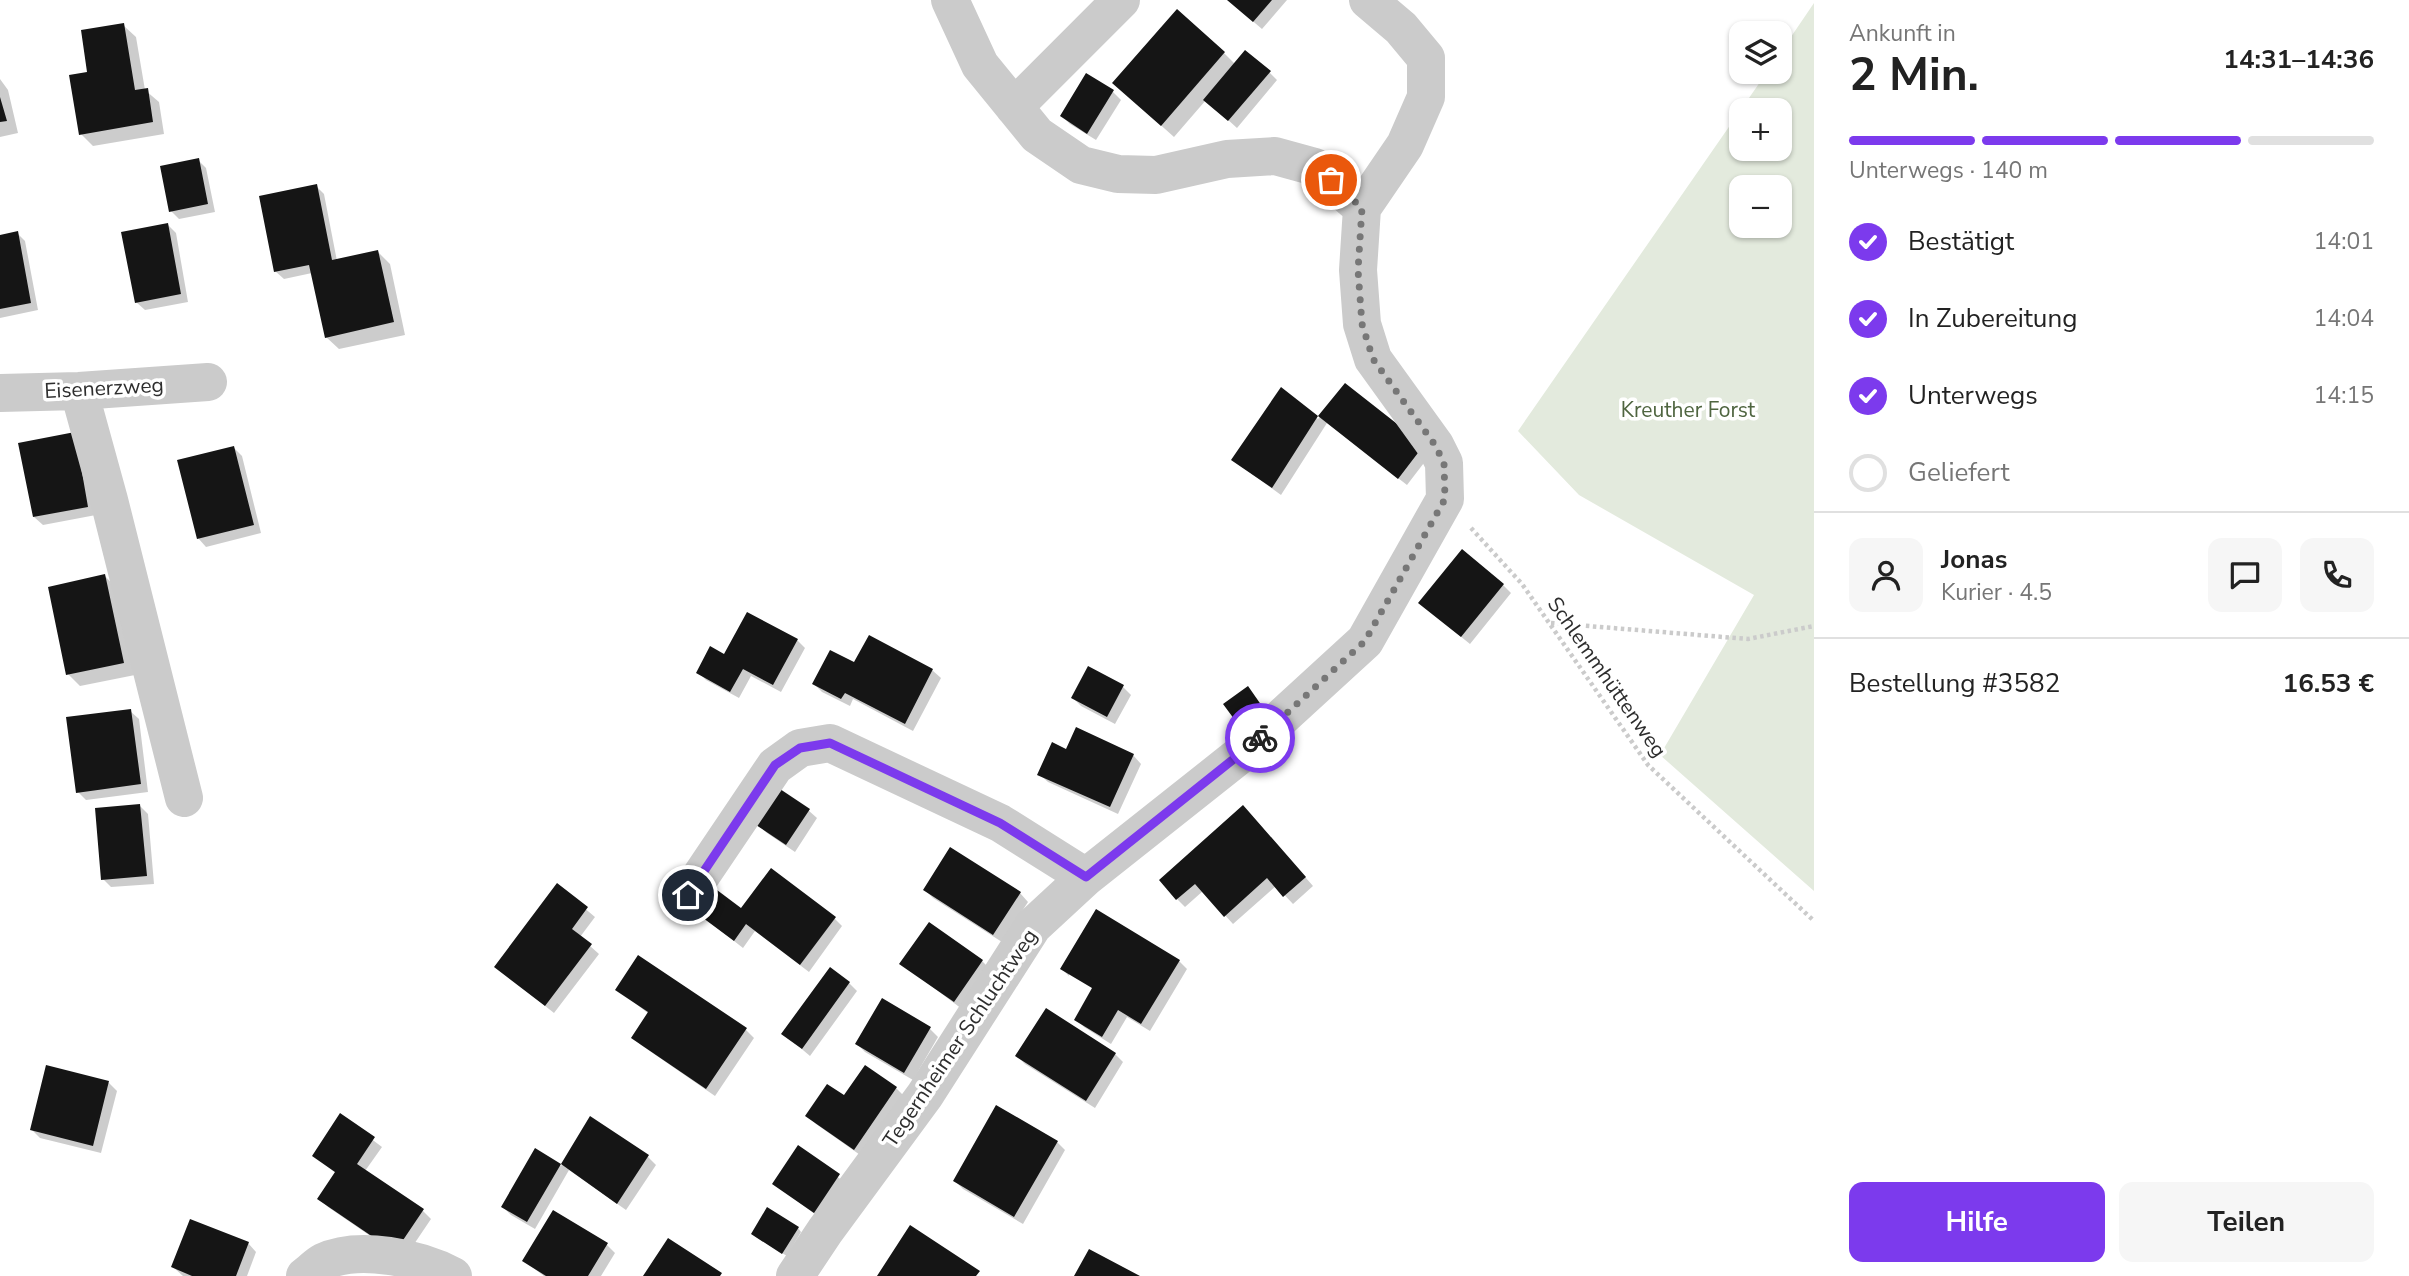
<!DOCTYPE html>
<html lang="de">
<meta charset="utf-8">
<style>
:root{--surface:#fff;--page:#f6f6f6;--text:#222;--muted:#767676;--line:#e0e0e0;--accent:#7c3aed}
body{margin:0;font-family:"Nunito Sans",sans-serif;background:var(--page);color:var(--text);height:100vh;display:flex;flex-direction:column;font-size:26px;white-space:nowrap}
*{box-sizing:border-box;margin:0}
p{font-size:23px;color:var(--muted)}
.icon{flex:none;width:38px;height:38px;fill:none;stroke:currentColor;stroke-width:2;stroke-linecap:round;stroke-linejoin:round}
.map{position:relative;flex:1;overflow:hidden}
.sheet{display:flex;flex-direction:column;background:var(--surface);width:595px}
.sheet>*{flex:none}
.fabs{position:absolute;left:1729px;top:21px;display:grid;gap:14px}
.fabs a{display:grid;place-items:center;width:63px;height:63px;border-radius:14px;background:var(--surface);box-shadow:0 2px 5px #0004;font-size:35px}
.pin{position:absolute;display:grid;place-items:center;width:60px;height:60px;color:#fff;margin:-30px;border:4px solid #fff;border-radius:50%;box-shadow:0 2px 7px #0007}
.courier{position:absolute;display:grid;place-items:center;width:70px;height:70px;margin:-35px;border:5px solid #7c3aed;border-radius:50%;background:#fff;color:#222;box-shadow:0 2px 9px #0007}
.summary em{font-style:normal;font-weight:700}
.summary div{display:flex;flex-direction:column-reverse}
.summary{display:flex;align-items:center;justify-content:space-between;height:119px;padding:0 35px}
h1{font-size:46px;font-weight:700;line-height:52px}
.bar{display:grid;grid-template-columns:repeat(4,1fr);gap:10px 7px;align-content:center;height:84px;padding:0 35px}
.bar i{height:9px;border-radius:5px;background:var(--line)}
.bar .on{background:var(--accent)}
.bar p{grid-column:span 4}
.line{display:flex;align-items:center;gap:18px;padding:0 35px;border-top:2px solid var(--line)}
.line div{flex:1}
.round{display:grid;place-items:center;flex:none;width:74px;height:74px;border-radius:14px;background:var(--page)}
ol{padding:0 35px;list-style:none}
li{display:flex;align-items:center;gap:21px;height:77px}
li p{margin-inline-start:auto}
li .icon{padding:7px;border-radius:50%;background:var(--accent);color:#fff;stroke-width:4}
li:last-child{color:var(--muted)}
li i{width:38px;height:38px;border:4px solid var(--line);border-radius:50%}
.action{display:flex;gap:14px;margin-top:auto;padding:14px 35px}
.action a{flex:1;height:80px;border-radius:14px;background:var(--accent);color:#fff;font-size:28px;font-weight:700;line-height:80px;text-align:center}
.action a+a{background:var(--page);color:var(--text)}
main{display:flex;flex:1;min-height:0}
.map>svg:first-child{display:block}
</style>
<main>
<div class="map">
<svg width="1814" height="1276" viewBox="0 0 1814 1276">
<rect width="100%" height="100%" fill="#fff"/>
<!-- green -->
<path fill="#e3eadd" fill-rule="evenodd" d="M1814,3V891L1660,755L1754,595L1579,495L1518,431L1767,72H1780V53ZM1741,110H1780V149H1741ZM1741,187H1780V226H1741Z"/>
<!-- shadow -->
<path fill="#0003" d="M1228,0H1287L1262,29Z
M123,25L136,37L145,90L159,102L164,134L93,146L81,134L89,73Z
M1224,53L1235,64L1269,72L1277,80L1237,128L1206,100L1174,137L1127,95Z
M0,79L8,90L18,133L0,137Z
M1113,92L1121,100L1096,140L1070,124L1062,116Z
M198,160L206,168L215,212L179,219L171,211Z
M316,186L324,194L337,261L378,252L390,264L405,335L339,349L326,337L312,273L284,279L275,271Z
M168,225L176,233L188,302L145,310L136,302Z
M17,233L25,241L38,310L0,318V236Z
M1345,386L1430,455L1407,485L1327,423L1281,495L1233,460L1281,389L1318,419Z
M74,434L96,515L43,525L34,517Z
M234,448L242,456L261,533L206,547L198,538Z
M105,576L117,589L135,675L80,686L68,674Z
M1503,585L1511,593L1470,644L1429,611Z
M870,637L932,670L941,678L913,731L853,699L850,706L822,692L814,684L855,665Z
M797,640L805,648L781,692L751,676L739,698L706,680L698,672L725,657Z
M1123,687L1131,695L1115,724L1081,706L1073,698Z
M130,711L139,719L148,792L86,800L78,792Z
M1067,751L1133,755L1141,764L1118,814L1048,782L1039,774Z
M140,806L148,814L154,884L111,887L103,879Z
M808,810L817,818L795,852L767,833L759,825Z
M1251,815L1313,886L1293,904L1276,886L1233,924L1203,891L1185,907L1177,899Z
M558,886L595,917L580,937L599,954L554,1013L496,967Z
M925,890L1020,893L1028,902L1002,942L933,898Z
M741,910L834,918L842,926L809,972L755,931L743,948L697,912Z
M982,961L990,969L962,1009L902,964Z
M1179,961L1187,969L1150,1031L1127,1017L1111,1044L1084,1027L1076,1019L1101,992L1069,972V976L1062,969Z
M849,983L857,991L810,1056L784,1034Z
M617,989L746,1030L754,1038L715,1096L641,1045L633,1037L649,1014Z
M930,1029L938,1037L913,1080L865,1052L857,1044Z
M1115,1054L1123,1062L1095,1108L1025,1064L1017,1056Z
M48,1067L109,1083L117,1091L101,1153L40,1138L32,1130Z
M896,1088L904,1096L863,1157L816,1124L808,1116L845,1098Z
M341,1116L382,1147L365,1171L423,1211L431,1219L404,1259L328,1207L320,1199L337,1174L314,1156Z
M591,1118L648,1157L656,1165L626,1210L569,1170L535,1229L511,1215L503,1207L535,1151L561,1166Z
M1057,1142L1065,1150L1023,1224L963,1189L955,1181Z
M798,1148L847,1184L823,1220L774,1184Z
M554,1212L607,1245L615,1253L601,1276H544L524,1261Z
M798,1228L801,1232L787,1256L756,1237Z
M248,1243L256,1252L247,1276H183L173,1267Z"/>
<!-- building -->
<path fill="#151515" d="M1227,0H1272L1253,22Z
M1177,9L1225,52L1161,126L1112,83Z
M124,23L135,90L148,88L153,122L79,135L69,75L87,72L81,30Z
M1245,50L1271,71L1228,121L1203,100Z
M1086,73L1114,90L1087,134L1060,116Z
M0,97L7,121L0,122Z
M199,158L208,204L169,212L160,166Z
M317,184L332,260L378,250L394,322L325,338L309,265L274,272L259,196Z
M168,223L181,294L135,303L121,232Z
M18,231L31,303L0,309V235Z
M1345,383L1424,445L1398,479L1318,416Z
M1281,387L1318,416L1272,488L1231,460Z
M75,432L88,507L33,517L18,443Z
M234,446L254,525L197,539L177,460Z
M1462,549L1504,584L1461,637L1418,603Z
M105,574L124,663L66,675L48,587Z
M747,612L798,639L773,685L743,669L730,692L696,673L710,646L724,654Z
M869,635L933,669L905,724L845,693L841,699L812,684L830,650L854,662Z
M1088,666L1124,685L1107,717L1071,698Z
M1248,686L1264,709L1240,727L1223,704Z
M131,709L141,784L76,793L66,717Z
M1076,727L1134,754L1110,807L1037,775L1052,742L1066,749Z
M780,789L810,809L786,845L756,825Z
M140,804L147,876L101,880L95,808Z
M1243,805L1306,877L1283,897L1267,878L1224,917L1195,884L1176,900L1159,880Z
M950,847L1021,892L993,935L923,890Z
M771,868L836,917L800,965L746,924L734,941L695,912L713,887L741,908Z
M557,883L588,907L572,929L592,944L545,1006L494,967Z
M1096,909L1180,960L1141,1024L1118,1010L1102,1037L1074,1020L1092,988L1060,969Z
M929,922L983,960L954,1002L899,964Z
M638,955L747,1028L706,1089L631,1038L648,1012L615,990Z
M830,967L850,982L802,1049L781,1034Z
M882,998L931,1027L904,1073L855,1044Z
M1046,1008L1116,1053L1086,1101L1015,1056Z
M46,1065L109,1081L93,1146L30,1130Z
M865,1065L897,1087L854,1150L805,1116L827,1084L844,1095Z
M996,1105L1058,1141L1014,1217L953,1181Z
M340,1113L375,1137L357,1164L424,1209L395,1252L317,1199L335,1172L312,1156Z
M590,1116L649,1155L617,1204L561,1164Z
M798,1145L840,1174L814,1213L772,1184Z
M535,1148L561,1164L527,1222L501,1207Z
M767,1207L799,1227L782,1254L751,1234Z
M553,1210L608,1243L588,1276H546L522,1261Z
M190,1219L249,1242L236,1276H192L171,1267Z
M910,1225L980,1271L976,1276H877Z
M668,1238L722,1273L720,1276H643Z
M1089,1249L1140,1276H1074Z"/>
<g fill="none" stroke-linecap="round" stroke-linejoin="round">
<!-- path -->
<path stroke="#cbcbcb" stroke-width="4.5" stroke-dasharray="3.5 3.5" stroke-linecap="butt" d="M1471,528L1522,584L1648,765L1814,921
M1551,623L1748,639L1814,626"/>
<!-- minor -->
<path stroke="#cbcbcb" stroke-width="38" d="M1014,107L1121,0
M1362,208L1405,145L1426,97V58L1401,28L1368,0
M79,391L109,500L184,798
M0,393L79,391L208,382
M688,895L775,766L800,748L830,743L1000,823L1086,877
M305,1276C311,1272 317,1265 323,1262C359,1245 419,1258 453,1276
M795,1276L825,1231L925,1095L1033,926L1086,877L1245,751L1365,641L1445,499L1444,463L1435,445L1373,359L1362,324L1358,270L1362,208L1315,167L1275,156L1227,159L1156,175L1118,174L1081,165L1037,135L980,65L950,0"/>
</g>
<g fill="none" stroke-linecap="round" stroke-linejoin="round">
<!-- done -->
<path stroke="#777" stroke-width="7" stroke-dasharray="0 12.6" d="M1260,738L1365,641L1445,499L1444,463L1435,445L1373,359L1362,324L1358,270L1362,208L1331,180"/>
<!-- route -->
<path stroke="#7c3aed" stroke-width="9" d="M688,895L775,765L800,748L830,743L1000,823L1086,877L1260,738"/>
</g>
<g text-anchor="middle" stroke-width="7" stroke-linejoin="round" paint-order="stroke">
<!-- street labels -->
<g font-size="21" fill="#2e2e2e" stroke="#fff">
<text transform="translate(104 388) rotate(-3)" y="7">Eisenerzweg</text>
<text transform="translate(1607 677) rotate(55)" y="7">Schlemmhüttenweg</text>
<text transform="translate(960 1038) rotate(-56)" y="7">Tegernheimer Schluchtweg</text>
</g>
<!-- park labels -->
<g font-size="21" fill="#4f6540" stroke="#fff">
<text x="1688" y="417">Kreuther Forst</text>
</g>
</g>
</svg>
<div class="fabs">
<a><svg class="icon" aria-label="layers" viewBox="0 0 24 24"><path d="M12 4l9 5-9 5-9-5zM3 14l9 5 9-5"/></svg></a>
<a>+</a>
<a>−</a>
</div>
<div class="pin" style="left:1331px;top:180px;background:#ea580c"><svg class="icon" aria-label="bag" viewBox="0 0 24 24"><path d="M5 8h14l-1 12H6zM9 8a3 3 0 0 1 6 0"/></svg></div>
<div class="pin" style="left:688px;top:895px;background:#1f2937"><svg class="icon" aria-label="home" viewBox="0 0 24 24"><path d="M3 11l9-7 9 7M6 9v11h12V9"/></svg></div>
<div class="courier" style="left:1260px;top:738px"><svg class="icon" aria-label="bike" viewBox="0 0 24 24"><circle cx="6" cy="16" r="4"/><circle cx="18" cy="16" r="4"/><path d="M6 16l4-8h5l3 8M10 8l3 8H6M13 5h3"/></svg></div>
</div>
<section class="sheet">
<div class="summary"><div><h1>2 Min.</h1><p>Ankunft in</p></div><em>14:31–14:36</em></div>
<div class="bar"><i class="on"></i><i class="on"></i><i class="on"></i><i></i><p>Unterwegs · 140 m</p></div>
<ol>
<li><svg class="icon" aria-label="check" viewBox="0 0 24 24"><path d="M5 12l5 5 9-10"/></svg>Bestätigt<p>14:01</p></li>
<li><svg class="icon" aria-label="check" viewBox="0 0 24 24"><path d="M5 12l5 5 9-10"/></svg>In Zubereitung<p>14:04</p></li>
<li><svg class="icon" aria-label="check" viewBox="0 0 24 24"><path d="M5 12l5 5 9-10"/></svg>Unterwegs<p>14:15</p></li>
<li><i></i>Geliefert</li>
</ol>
<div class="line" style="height:126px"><a class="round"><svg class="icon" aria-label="person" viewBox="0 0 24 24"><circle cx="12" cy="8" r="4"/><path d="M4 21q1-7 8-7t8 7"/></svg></a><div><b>Jonas</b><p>Kurier · 4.5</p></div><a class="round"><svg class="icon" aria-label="chat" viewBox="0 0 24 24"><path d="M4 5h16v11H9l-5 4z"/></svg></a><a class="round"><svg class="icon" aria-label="phone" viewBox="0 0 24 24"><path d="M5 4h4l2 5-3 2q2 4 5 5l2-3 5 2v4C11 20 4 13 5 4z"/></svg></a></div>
<div class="line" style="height:91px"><div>Bestellung #3582</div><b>16.53 €</b></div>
<div class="action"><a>Hilfe</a><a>Teilen</a></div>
</section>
</main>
